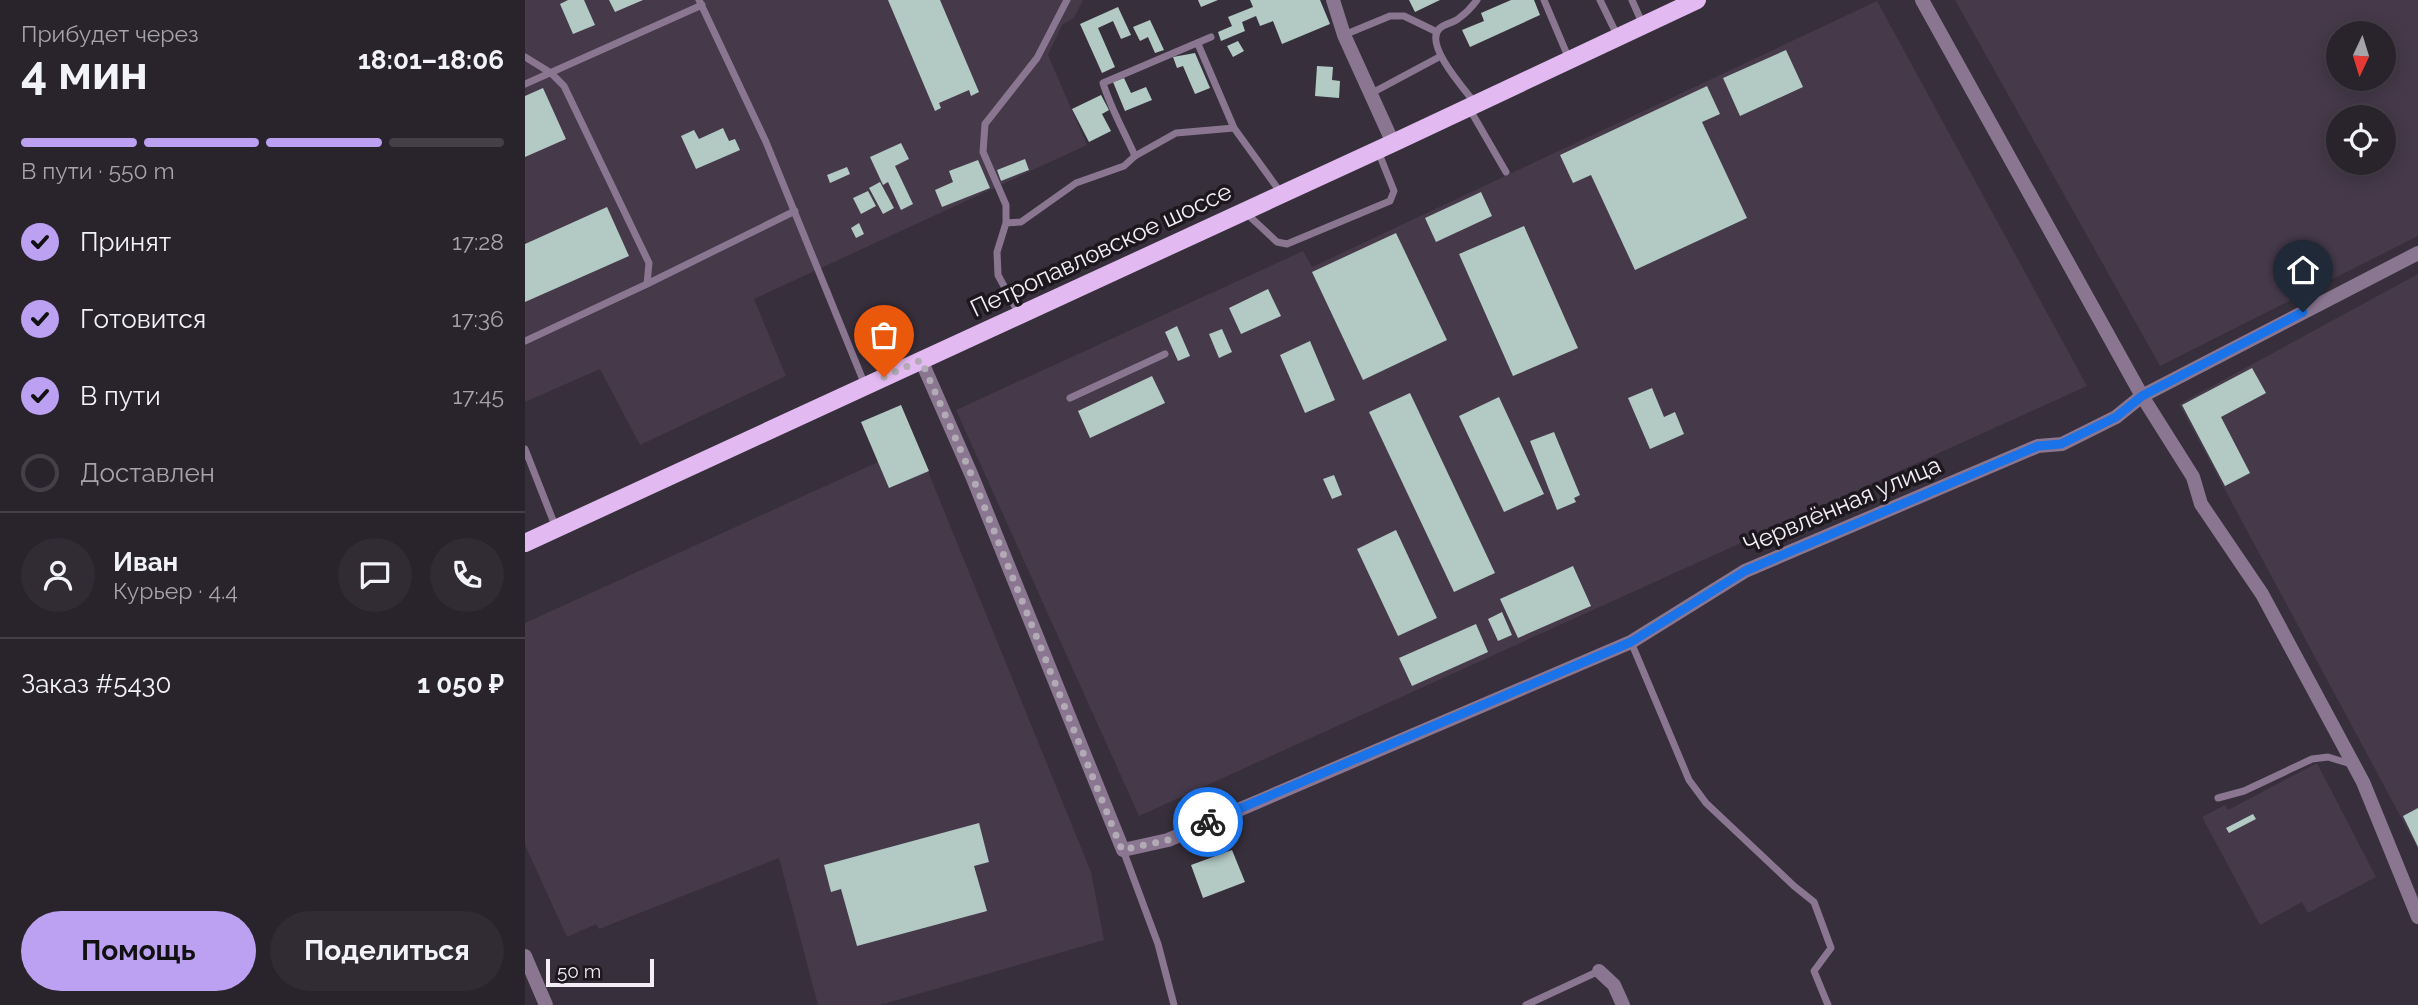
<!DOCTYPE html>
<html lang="ru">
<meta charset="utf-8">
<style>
:root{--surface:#29232c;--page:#312b34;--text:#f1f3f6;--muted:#a5a4a9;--line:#454048;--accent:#bca0f2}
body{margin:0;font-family:Raleway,sans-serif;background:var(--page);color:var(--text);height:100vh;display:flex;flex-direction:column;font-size:26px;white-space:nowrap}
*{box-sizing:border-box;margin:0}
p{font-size:23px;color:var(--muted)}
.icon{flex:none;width:38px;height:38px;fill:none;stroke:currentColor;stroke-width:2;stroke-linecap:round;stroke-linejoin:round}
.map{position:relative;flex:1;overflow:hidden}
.panel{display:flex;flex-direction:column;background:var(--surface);width:525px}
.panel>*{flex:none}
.needle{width:46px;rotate:184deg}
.fabs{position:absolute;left:1801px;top:21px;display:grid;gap:14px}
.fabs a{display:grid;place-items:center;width:70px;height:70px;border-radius:50%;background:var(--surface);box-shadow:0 4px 18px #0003,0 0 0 2px var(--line);font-size:35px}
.scale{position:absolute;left:21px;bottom:18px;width:108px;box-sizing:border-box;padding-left:7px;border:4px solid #f4eef6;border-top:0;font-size:19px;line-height:24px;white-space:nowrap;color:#f4eef6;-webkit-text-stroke:5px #1c181e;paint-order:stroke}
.pin{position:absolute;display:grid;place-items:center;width:60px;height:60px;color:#fff;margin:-72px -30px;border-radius:50% 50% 50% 0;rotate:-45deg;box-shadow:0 0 7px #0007}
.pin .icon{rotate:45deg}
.courier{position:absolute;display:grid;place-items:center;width:70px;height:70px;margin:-35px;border:5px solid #1a73e8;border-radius:50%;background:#fff;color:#222;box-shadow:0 2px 9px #0007}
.overview em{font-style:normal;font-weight:700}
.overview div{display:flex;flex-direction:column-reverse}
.overview{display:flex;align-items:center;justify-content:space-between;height:119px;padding:0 21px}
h1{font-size:46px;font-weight:700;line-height:52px}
.bar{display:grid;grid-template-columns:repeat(4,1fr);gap:10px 7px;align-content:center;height:84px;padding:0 21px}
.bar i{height:9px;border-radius:5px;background:var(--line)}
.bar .selected{background:var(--accent)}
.bar p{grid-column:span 4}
.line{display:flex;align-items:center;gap:18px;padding:0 21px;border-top:2px solid var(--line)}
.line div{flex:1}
.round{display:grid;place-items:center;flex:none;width:74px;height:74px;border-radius:37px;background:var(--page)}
ol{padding:0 21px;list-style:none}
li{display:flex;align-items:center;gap:21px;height:77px}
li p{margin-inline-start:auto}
li .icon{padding:7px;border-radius:50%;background:var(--accent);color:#111;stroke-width:4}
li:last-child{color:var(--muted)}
li i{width:38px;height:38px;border:4px solid var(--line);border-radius:50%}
.primary-button{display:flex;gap:14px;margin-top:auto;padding:14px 21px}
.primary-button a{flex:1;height:80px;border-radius:42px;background:var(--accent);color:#111;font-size:28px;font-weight:700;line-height:80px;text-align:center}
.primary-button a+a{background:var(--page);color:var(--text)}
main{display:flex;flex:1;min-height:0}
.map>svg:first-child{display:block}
</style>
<main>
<section class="panel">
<div class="overview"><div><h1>4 мин</h1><p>Прибудет через</p></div><em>18:01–18:06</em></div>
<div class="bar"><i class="selected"></i><i class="selected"></i><i class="selected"></i><i></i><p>В пути · 550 m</p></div>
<ol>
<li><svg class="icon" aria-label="check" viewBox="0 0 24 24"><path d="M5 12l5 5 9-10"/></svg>Принят<p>17:28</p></li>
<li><svg class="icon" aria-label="check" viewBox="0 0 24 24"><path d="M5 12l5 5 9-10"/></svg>Готовится<p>17:36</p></li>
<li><svg class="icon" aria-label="check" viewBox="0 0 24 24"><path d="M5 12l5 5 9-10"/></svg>В пути<p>17:45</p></li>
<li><i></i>Доставлен</li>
</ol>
<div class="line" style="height:126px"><a class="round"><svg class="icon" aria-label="person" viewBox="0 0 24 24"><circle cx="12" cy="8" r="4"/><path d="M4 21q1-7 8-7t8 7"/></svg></a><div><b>Иван</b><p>Курьер · 4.4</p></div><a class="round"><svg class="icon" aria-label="chat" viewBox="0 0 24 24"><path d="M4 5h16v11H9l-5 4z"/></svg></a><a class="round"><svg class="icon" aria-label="phone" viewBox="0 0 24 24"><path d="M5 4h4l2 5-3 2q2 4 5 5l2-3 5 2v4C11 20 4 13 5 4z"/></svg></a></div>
<div class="line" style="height:91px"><div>Заказ #5430</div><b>1 050 ₽</b></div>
<div class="primary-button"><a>Помощь</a><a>Поделиться</a></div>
</section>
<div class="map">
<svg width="1893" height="1005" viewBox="0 0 1893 1005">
<rect width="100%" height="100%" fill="#372f3b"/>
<!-- built -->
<path fill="#45394a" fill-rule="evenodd" d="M0,0H558L549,18L537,25L523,55L562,145L229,299L261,376L115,445L75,369L0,402Z
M1430,0H1893V236L1635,366ZM1858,33V79H1813V33ZM1858,117V163H1813V117Z
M1352,1L1562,386L614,816L431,410L778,251L787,267Z
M1893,274V849L1654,404Z
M376,405L566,872L579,940L355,1005H293L254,858L74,929L71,924L42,937L0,845V623L353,462L336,422Z
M1792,763L1851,877L1783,913L1777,902L1735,925L1677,817L1700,805L1703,810Z"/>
<!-- building -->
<path fill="#b3c9c4" d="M43,0H59L70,25L48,34L35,4Z
M84,0H118L90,12Z
M363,0H415L454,92L446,96L444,90L414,103L416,108L410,111Z
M673,0H693L676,7Z
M725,0H795L805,24L757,44L748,21L735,26L731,16L717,22L720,31L696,41L693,32L707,26L703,17L728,7Z
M884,0H915L890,12Z
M986,0H1009L1015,15L945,47L937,30L959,21L956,13Z
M593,7L606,35L596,39L588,21L573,28L590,67L577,73L555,24Z
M625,20L639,50L630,53L623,37L615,41L608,27Z
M713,41L719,51L708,57L702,46Z
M1261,50L1278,87L1215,116L1198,78Z
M670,53L685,88L670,94L658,66L652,68L648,57Z
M792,66L808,67L807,80L815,81L814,98L790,96Z
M599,78L606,93L621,87L627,100L600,111L588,82Z
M1182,86L1195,114L1177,122L1222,218L1110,270L1066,175L1048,183L1035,155Z
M18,88L41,139L0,157V96Z
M576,95L584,110L577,114L586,131L564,142L547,109Z
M198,128L204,141L210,139L215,150L171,169L156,136L169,130L174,139Z
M376,143L384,159L370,166L388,204L376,210L363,182L358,185L345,157Z
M500,159L504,170L476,181L472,170Z
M453,160L465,188L417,207L410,190L428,182L424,171Z
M322,167L325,174L305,183L302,175Z
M355,182L369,208L358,214L344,188Z
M343,191L351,206L336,214L328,198Z
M956,192L967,216L911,242L900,218Z
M82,207L104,256L0,302V244Z
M334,223L339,234L331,238L326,228Z
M999,226L1053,348L988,376L934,254Z
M871,233L922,340L838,380L787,272Z
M572,251L575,256L559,265L556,259Z
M743,289L756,316L716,334L704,308Z
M652,326L665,356L653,361L640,332Z
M697,329L707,352L694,358L684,334Z
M785,341L810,400L780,413L755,355Z
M1727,368L1741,393L1696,417L1725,473L1700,486L1657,405Z
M627,376L640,403L565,438L553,411Z
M1127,388L1139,417L1150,412L1159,434L1125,449L1103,398Z
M885,393L970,573L929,592L844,412Z
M974,397L1019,494L979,512L934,416Z
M376,405L404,471L364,488L336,422Z
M1029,432L1055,495L1049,498L1051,502L1032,510L1005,441Z
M809,475L817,495L807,499L798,479Z
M871,530L912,618L873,636L832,549Z
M1048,566L1066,606L993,638L975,599Z
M977,612L987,635L973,641L963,619Z
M951,624L963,652L887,686L874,658Z
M1893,808V847L1878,816Z
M1728,814L1731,819L1704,833L1701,828Z
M454,823L464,862L449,866L462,911L332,946L316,889L306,892L299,865Z
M707,850L720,882L678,898L666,865Z"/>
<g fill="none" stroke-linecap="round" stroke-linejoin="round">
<!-- service -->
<path stroke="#8a7691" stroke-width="7" d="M174,0L241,142L340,385
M1019,0L1044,59
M1075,0L1093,37
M1107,0L1118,25
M819,35L865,16H879L912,32
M673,44L709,128L756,193
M0,57L26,73L39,86L124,263L122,284L0,341
M0,84L177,5
M845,94L916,56
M950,103C940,90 899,45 914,29C918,24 928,23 933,19C940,14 947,7 952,0
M944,108L981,172
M610,156C599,131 586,109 578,83L686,37
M721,213L752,242L762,244L865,201L869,191L853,151
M481,223L496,222L551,183L599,166L610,156L651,133L709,128
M122,284L270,211
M494,314L473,275L472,252L481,223V205L458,152L460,124L512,58L542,0
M545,398L640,354
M0,449L31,528
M1106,642L1164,780L1181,803L1269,886L1289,902L1306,948L1289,971L1303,1005
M1693,798L1719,791L1787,759L1803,757L1826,764
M598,850L633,944L649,1005
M1001,1005L1074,971"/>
<!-- minor -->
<path stroke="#8a7691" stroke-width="14" d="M808,0L819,35L868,143
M1397,0L1617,396L1668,477L1676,504L1737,594L1838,782L1893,917
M396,360L447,476L598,850L643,840L1106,642L1220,571L1513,446L1537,444L1591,417L1617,396L1893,253
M0,956L21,1005
M1074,971L1089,985L1098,1005"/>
<!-- primary -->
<path stroke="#e2b9f0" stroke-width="18" d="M0,543L868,143L1172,0"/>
</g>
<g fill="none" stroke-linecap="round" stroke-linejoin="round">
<!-- done -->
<path stroke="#b2abb5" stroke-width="7" stroke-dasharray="0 12.6" d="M359,377L396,360L447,476L597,850L643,840L683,822"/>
<!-- route -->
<path stroke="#1a73e8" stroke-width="9" d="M683,822L1106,642L1220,571L1513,446L1536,444L1591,417L1617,396L1778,312"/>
</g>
<g text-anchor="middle" stroke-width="7" stroke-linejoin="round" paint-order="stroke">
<!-- street labels -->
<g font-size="24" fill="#f4eef6" stroke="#1c181e">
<text transform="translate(576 250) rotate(-25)" y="8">Петропавловское шоссе</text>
<text transform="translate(1317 505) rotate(-23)" y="8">Червлённая улица</text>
</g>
</g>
</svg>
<div class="fabs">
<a><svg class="needle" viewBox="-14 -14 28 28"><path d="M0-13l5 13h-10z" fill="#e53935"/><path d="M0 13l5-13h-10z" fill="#a5a4a9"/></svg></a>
<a><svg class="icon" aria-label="locate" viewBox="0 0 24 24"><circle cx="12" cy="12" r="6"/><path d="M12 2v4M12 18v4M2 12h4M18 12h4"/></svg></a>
</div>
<div class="scale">50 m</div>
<div class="pin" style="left:359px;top:377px;background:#ea580c"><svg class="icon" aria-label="bag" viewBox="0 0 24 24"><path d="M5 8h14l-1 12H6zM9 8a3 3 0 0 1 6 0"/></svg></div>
<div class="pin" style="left:1778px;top:312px;background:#1f2937"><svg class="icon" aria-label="home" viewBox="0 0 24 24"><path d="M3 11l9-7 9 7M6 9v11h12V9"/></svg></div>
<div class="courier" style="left:683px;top:822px"><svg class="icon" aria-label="bike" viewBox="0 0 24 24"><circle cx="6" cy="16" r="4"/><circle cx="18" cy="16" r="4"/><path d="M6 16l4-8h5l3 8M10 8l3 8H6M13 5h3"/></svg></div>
</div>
</main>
